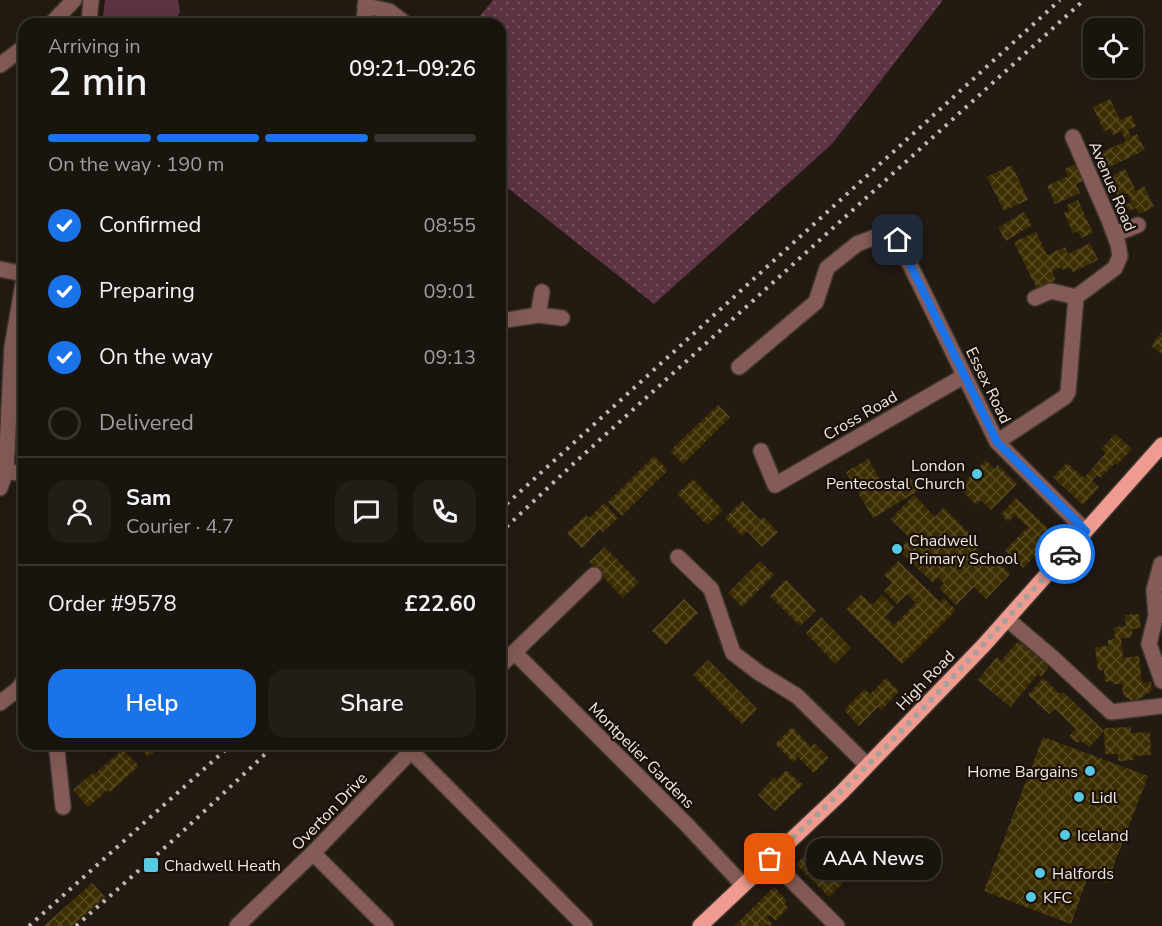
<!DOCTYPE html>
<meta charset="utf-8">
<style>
:root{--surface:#1a140e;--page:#231d17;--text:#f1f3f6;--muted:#9f9e9e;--line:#38332e;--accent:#1a73e8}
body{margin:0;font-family:"Nunito Sans",sans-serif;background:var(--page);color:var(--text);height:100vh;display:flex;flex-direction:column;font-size:22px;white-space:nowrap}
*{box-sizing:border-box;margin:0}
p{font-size:20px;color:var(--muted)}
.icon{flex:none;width:33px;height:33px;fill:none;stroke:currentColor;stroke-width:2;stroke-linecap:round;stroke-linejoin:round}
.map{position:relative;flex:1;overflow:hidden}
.details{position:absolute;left:18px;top:18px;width:488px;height:732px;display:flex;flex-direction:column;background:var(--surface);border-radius:18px;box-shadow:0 6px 24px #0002,0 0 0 2px var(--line)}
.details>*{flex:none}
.buttons{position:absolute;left:1083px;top:18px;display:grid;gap:12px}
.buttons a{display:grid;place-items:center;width:60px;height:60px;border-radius:12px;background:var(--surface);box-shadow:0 6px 24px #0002,0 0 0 2px var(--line);font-size:30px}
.pin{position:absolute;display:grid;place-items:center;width:51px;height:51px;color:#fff;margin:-26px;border-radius:12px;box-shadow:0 3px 9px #0006}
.courier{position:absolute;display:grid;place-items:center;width:60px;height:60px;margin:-30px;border:4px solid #1a73e8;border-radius:50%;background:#fff;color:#222;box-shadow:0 2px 8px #0007}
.bubble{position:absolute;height:42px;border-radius:18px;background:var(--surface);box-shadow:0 6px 24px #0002,0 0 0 2px var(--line);font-size:20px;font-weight:600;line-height:42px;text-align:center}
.overview em{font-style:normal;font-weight:600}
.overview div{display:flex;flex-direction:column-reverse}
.overview{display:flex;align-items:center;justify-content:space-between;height:102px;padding:0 30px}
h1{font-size:39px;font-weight:600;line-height:45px}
.bar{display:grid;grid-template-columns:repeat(4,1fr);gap:9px 6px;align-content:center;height:72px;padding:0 30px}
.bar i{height:8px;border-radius:4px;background:var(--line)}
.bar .active{background:var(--accent)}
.bar p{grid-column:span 4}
.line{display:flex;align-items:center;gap:15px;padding:0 30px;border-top:2px solid var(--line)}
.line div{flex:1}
.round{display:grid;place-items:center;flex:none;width:63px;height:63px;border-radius:18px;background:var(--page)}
ol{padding:0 30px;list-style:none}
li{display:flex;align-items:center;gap:18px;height:66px}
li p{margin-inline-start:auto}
li .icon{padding:6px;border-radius:50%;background:var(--accent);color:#fff;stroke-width:4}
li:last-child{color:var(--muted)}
li i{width:33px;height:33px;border:3px solid var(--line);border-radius:50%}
.action{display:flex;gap:12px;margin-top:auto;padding:12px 30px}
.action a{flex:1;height:69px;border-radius:18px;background:var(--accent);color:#fff;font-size:24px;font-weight:600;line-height:69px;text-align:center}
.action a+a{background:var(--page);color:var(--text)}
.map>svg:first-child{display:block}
</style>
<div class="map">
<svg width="1162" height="926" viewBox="0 0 1162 926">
<defs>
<pattern id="park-dots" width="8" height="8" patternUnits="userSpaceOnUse" patternTransform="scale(1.5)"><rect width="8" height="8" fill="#5c3443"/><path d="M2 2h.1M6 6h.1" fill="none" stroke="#74515e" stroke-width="1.8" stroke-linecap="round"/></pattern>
<pattern id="building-cross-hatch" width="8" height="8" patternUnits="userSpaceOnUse" patternTransform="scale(1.5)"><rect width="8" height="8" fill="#3c2e01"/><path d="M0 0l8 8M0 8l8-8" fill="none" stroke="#584c26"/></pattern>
</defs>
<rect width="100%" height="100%" fill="#231a12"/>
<!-- green -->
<path fill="#5c3443" d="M105,0H178L180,12L174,24H102Z"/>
<!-- park -->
<path fill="url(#park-dots)" d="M493,0H943L832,144L654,304L500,182V24H473Z"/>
<!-- building -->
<path fill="url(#building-cross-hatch)" d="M1110,99L1120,120L1131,115L1136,126L1128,130L1131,137L1137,134L1145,150L1103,170L1096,155L1126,141L1121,131L1113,135L1110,129L1104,131L1093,107Z
M1078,163L1085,180L1076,184L1080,193L1055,204L1047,186L1068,176L1065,169Z
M1012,165L1028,200L1004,211L987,177Z
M1125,169L1136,191L1144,186L1154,207L1139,214L1136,208L1129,211L1126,205L1132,202L1127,193L1118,197L1116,192L1112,194L1109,187L1113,185L1109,177Z
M1078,200L1093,233L1081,238L1078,231L1073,233L1064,213L1069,211L1067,205Z
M1024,212L1032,225L1006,241L998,228Z
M1036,232L1047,255L1065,247L1068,254L1090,243L1098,260L1073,272L1070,267L1063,270L1061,267L1052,272L1056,280L1037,289L1014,242Z
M1162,332V354L1151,346Z
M718,405L730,417L683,464L670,451Z
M1115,434L1132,449L1117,465L1115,463L1100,478L1097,475L1092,481L1099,487L1083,505L1053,477L1067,463L1084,478L1106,453L1101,449Z
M654,456L668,470L622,516L608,502Z
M868,459L886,490L909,476L918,491L873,518L846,472Z
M986,460L995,469L998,465L1017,484L991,510L981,500L976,505L959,488Z
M693,479L723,510L707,525L677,494Z
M914,495L935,517L944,508L979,543L975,547L995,567L999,563L1010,574L986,599L974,587L956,605L939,588L944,583L938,577L933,583L899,550L910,538L891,519Z
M1016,498L1055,535L1023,568L1005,550L1028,527L1015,515L1008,522L1001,514Z
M742,501L760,520L763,517L778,532L762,547L747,531L742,536L725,518Z
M604,503L618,518L603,532L600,529L582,548L567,533L586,515L589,518Z
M605,547L639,582L623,598L589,562Z
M760,561L774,575L742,607L728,593Z
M898,561L940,602L944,598L956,610L902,664L846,609L861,594L872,605L882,595L894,607L885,617L894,625L916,603L907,594L897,604L884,591L892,583L884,575Z
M786,580L816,611L800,626L770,596Z
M684,599L698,613L666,645L652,631Z
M1139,614L1141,628L1132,629V637L1121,638L1123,658L1139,656L1142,683L1151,682L1152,690L1143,697L1132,701L1123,695L1122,684H1114L1113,681L1105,682L1104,670L1098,671L1095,647L1108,646V640L1115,639L1114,627L1126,626L1125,615Z
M821,617L851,648L835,664L806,633Z
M1018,641L1049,666L1041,677L1038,674L1010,707L978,680L997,657L1001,661Z
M708,660L757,709L742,724L693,675Z
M886,678L899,691L881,710L878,707L859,726L844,710L865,689L870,694Z
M1043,678L1060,694L1063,692L1104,731L1089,747L1081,741L1077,743L1069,736L1076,729L1055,709L1049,714L1028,695Z
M792,727L811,747L814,743L829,758L814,773L798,757L793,762L775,744Z
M1131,727V733L1150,732L1151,755L1134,756V760L1118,761V754H1105L1104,728Z
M1043,737L1148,776L1107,883L1088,876L1071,924L984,891Z
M136,744H162L148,757Z
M123,749L139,766L110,792L108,790L88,807L73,790L93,773L95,774Z
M786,770L803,785L775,811L758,795L774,777L777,780Z
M825,836L857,869L829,897L796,864Z
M92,883L105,897L72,926H44Z
M774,887L787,901L784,904L788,908L776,921L770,915L767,918L773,924L770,926L767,924L765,926H734Z"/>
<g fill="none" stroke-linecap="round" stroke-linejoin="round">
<!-- minor casing -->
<g stroke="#40372f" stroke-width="18">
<path id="minor" d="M365,6L389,11L406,24
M51,24L74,0
M364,24L366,0
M0,65L24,47
M1073,137L1109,220L1118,244L1120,256L1115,268L1076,297
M1115,234L1138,225
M0,269L24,274
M1035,298L1051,291L1076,297
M538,315L542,292
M500,321L538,315L562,318
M739,367L816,302L827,268L857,244L893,230L997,442L1086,531
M997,442L1065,397L1068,392L1076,297
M761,451L775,485L964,376
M6,471L24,474
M678,557L711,589L733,653L758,672L797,696L867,765
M1156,615L1154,590L1161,564
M1162,615H1156L1149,644L1162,681
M1007,619L1053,658L1111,712L1162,706
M514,652L687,825L743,885
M500,666L594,575
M0,703L18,689L24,681
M53,744L57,750L63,807
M411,751L585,926
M313,853L386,926
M770,859L837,926
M237,926L313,853L418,744"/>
</g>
<!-- tertiary casing -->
<g stroke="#40372f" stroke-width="18">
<path id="tertiary" d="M89,24L91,0
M0,488L6,471L12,347L24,278"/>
</g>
<!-- primary casing -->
<g stroke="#40372f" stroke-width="18">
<path id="primary" d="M700,926L841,793L984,645L1162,445"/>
</g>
<!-- minor -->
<use href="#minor" stroke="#845b56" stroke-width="15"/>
<!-- tertiary -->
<use href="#tertiary" stroke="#845b56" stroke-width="15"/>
<!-- primary -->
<use href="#primary" stroke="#f09b8f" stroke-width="15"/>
<!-- rail -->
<path stroke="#c1b9b4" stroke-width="4" stroke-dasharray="3 6" stroke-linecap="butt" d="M500,510L1060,0
M500,533L571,466L1084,0
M29,926L232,744
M76,926L180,834L276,744"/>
</g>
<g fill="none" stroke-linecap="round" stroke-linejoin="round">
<!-- done -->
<path stroke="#a8a09a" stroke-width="6" stroke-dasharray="0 10.8" d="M770,859C874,763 971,660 1065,554"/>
<!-- route -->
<path stroke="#1a73e8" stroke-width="8" d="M898,240L997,442L1086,531L1065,554"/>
</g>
<!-- markers -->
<g fill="#57c9e2" stroke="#1a1009" stroke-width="2">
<circle cx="977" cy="474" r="6"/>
<circle cx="897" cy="549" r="6"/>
<circle cx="1090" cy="771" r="6"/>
<circle cx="1079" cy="797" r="6"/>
<circle cx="1065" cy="835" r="6"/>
<rect x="143" y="857" width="16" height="16" rx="3"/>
<circle cx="1040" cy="873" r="6"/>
<circle cx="1031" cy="897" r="6"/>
</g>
<g text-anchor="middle" stroke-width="4.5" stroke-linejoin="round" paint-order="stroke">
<!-- street labels -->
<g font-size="16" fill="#efe8e3" stroke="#1a1009">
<text transform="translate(1113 186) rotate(67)" y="6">Avenue Road</text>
<text transform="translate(989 385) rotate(64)" y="6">Essex Road</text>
<text transform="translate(860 415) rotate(-30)" y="6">Cross Road</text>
<text transform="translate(925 680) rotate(-46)" y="6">High Road</text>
<text transform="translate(642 755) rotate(45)" y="6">Montpelier Gardens</text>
<text transform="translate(329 811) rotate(-46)" y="6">Overton Drive</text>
</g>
<!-- poi labels -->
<g font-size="16" fill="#efe8e3" stroke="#1a1009" text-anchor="start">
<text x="965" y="471" text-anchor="end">London<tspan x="965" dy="18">Pentecostal Church</tspan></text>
<text x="909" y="546">Chadwell<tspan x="909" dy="18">Primary School</tspan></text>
<text x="1078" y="777" text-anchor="end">Home Bargains</text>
<text x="1091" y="803">Lidl</text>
<text x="1077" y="841">Iceland</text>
<text x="164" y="871">Chadwell Heath</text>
<text x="1052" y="879">Halfords</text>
<text x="1043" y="903">KFC</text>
</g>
</g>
</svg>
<div class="buttons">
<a><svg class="icon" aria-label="locate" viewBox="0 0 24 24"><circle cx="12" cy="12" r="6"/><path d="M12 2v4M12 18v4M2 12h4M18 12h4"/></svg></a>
</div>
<div class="pin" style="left:770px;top:859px;background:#ea580c"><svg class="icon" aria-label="bag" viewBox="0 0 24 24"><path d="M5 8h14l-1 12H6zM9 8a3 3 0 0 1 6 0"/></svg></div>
<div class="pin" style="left:898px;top:240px;background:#1f2937"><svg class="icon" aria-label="home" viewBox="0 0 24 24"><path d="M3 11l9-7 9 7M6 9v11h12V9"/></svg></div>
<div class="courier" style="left:1065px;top:554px"><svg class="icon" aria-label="car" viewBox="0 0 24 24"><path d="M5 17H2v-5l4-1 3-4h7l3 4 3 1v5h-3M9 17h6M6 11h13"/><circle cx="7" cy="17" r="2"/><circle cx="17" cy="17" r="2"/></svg></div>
<div class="bubble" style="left:806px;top:838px;width:135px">AAA News</div>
<section class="details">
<div class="overview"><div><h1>2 min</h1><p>Arriving in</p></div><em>09:21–09:26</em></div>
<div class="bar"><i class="active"></i><i class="active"></i><i class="active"></i><i></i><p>On the way · 190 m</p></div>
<ol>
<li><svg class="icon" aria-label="check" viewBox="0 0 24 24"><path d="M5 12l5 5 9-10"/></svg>Confirmed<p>08:55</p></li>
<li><svg class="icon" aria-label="check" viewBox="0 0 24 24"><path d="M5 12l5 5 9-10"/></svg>Preparing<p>09:01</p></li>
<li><svg class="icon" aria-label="check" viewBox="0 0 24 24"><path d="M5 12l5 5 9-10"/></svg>On the way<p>09:13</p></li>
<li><i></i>Delivered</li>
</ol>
<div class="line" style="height:108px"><a class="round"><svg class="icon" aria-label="person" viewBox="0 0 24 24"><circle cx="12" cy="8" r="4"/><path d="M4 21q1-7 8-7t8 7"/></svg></a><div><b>Sam</b><p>Courier · 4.7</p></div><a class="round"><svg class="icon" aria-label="chat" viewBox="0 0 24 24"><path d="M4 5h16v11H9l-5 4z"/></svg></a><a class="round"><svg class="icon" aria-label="phone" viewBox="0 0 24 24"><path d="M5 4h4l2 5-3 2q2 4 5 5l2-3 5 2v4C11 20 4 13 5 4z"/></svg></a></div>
<div class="line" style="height:78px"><div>Order #9578</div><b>£22.60</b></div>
<div class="action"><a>Help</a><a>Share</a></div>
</section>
</div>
